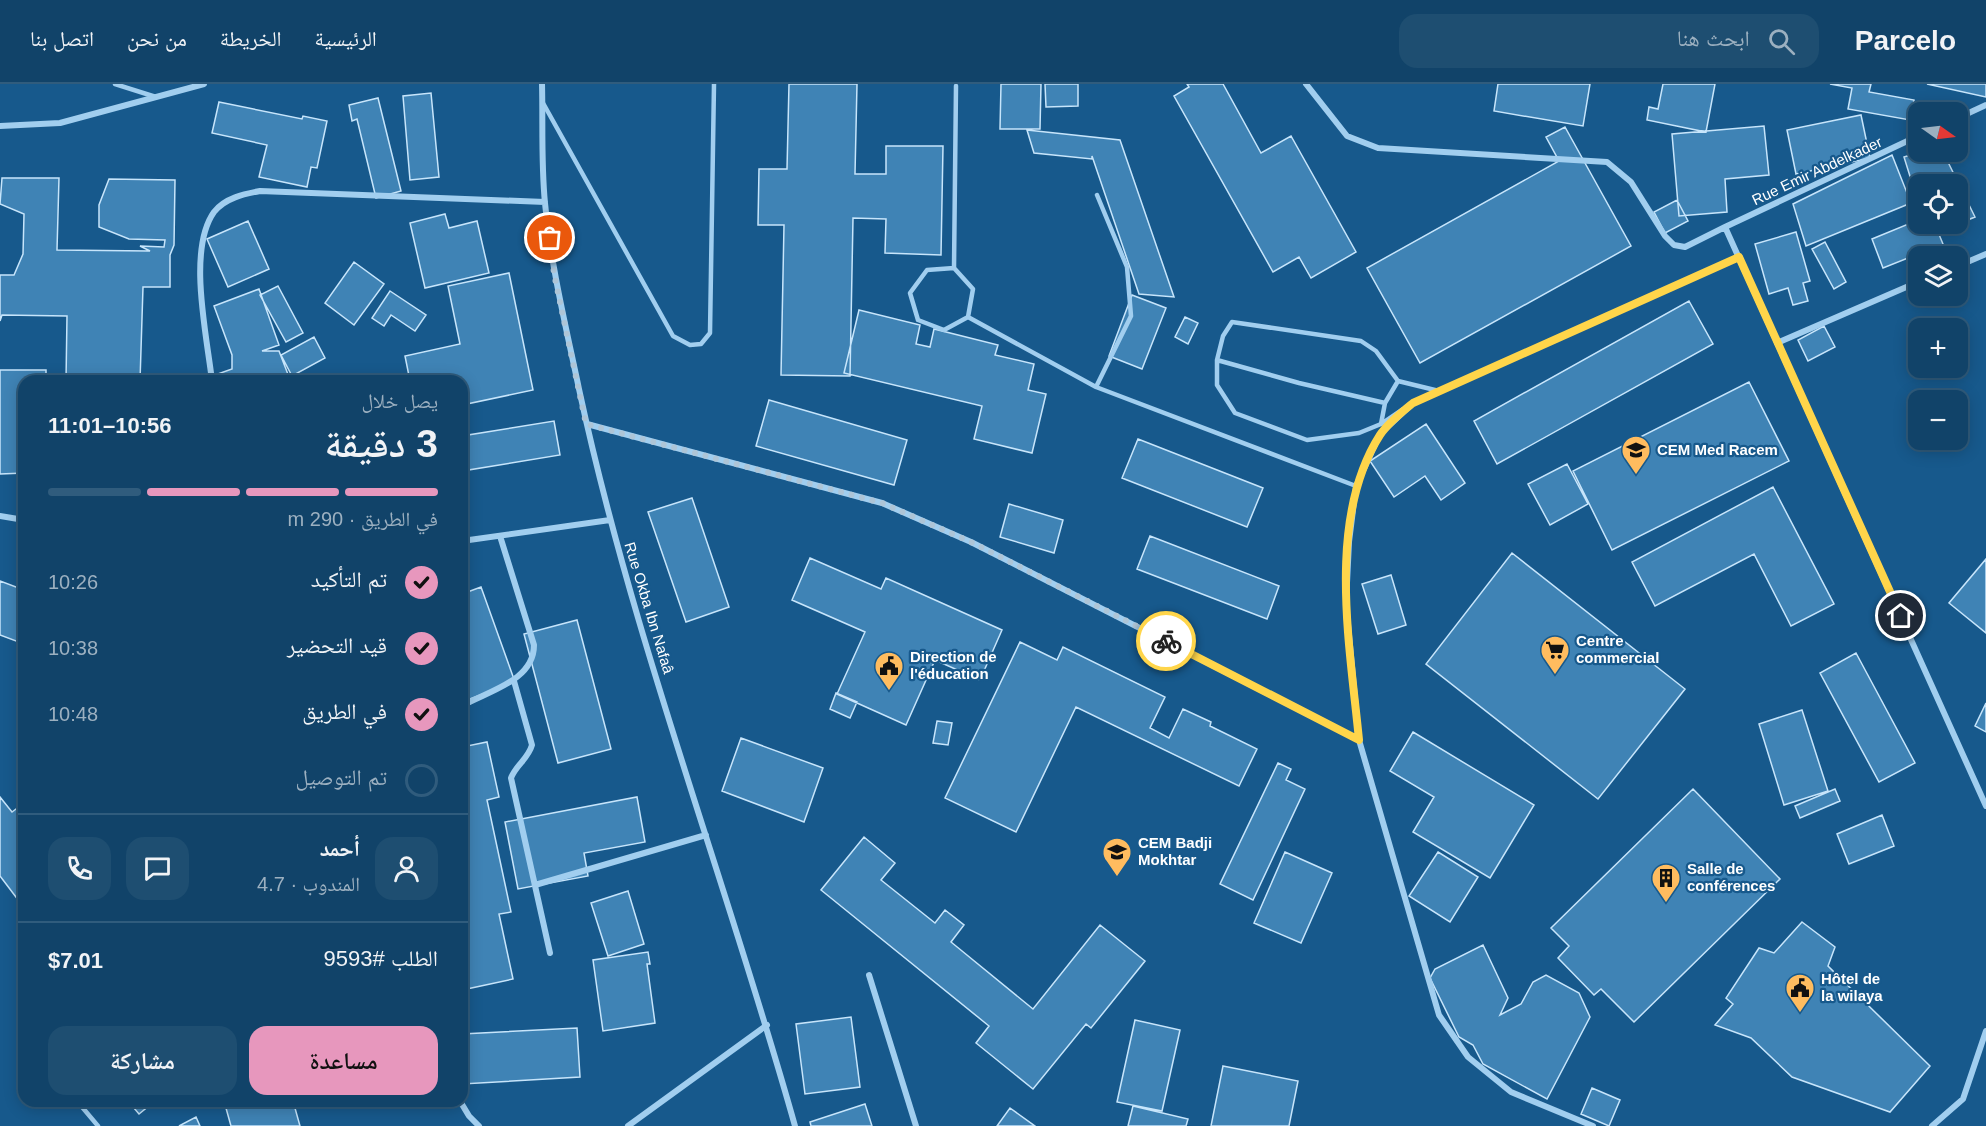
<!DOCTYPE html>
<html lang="ar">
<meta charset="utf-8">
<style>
:root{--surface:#114369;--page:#1e4e71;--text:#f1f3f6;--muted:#9cb0c0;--line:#305c7d;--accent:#e797bd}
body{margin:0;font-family:Helvetica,"Noto Naskh Arabic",sans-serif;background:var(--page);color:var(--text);direction:rtl;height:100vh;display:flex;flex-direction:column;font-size:22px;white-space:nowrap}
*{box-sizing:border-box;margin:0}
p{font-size:20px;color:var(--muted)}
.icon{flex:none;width:33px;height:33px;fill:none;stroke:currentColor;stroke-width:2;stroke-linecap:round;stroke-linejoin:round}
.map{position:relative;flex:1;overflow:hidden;direction:ltr}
.panel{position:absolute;left:18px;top:291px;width:450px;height:732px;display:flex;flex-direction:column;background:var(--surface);border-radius:18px;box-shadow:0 3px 15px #0003,0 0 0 2px var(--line);direction:rtl}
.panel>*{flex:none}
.needle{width:39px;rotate:104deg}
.fabs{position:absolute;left:1908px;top:18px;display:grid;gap:12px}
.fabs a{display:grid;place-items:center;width:60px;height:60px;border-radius:12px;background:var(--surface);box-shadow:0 3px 15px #0003,0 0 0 2px var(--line);font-size:30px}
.pin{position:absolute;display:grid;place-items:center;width:51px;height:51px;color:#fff;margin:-26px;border:3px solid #fff;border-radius:50%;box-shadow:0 2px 6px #0007}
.courier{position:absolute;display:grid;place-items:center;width:60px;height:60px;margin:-30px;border:4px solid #ffd54a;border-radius:50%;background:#fff;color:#222;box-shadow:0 2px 8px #0007}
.summary em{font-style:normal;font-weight:600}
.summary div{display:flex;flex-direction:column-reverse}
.summary{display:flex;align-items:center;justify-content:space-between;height:102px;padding:0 30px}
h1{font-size:39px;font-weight:600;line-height:45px}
.bar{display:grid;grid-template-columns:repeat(4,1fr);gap:9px 6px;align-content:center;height:72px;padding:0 30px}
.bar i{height:8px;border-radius:4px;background:var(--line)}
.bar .on{background:var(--accent)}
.bar p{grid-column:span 4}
.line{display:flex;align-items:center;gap:15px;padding:0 30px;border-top:2px solid var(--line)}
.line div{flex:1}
.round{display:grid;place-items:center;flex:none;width:63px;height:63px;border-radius:18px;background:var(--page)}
ol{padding:0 30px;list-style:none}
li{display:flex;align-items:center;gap:18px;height:66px}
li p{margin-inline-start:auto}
li .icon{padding:6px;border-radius:50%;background:var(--accent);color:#111;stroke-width:4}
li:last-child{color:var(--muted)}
li i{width:33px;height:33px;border:3px solid var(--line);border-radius:50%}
.button{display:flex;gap:12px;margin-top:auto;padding:12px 30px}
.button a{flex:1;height:69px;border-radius:18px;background:var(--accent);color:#111;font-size:24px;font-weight:600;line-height:69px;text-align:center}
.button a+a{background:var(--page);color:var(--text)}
header{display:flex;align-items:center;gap:36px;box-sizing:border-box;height:84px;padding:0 30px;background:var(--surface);border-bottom:2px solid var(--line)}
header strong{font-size:28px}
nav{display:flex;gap:33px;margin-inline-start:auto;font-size:21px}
.search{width:420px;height:54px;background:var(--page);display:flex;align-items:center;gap:15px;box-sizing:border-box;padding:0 21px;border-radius:18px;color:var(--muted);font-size:22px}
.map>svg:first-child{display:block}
</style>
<header>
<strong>Parcelo</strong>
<div class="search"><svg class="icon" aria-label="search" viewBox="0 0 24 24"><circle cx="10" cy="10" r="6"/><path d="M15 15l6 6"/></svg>ابحث هنا</div>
<nav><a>الرئيسية</a><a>الخريطة</a><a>من نحن</a><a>اتصل بنا</a></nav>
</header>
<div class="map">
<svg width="1986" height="1042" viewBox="0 0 1986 1042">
<rect width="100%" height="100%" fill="#17598c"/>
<!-- building -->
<path fill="#3f83b5" stroke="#c7e5fb" stroke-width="1.5" d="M789,0H857L855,90H886V62H943L941,171L885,169L886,135L853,134L850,292L781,291L784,141H758L759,85H787Z
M1001,0H1041L1040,45H1000Z
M1045,0H1078V22L1046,23Z
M1187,0H1223L1261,69L1291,52L1356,168L1311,194L1299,173L1273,188L1174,12L1189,3Z
M1498,0H1590L1583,42L1494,27Z
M1663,0H1715L1706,48L1647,36L1649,23L1658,25Z
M1830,0H1871L1869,8L1914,16L1910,36L1848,25L1852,4Z
M1927,0H1986V13Z
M431,9L439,93L410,96L403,12Z
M378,14L401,107L376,114L357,35L352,37L349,21Z
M219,18L302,35L303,32L327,37L317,84L311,83L307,103L259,93L267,61L212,49Z
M1861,31L1870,74L1796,90L1787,46Z
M1764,42L1769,91L1725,95L1727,128L1679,132L1672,50Z
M1565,43L1631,162L1420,279L1367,184L1559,77L1546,53Z
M1027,46L1120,56L1174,213L1139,210L1092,72V75L1034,69Z
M1920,68H1943L1975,133L1938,148L1943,160L1883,184L1872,155L1918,136V140H1958V100H1918V118L1904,73Z
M1892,71L1911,119L1806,162L1793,120Z
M2,94H59L57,166L150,167L140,162L164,163L165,156L129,155L99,143V121L109,95L175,96L174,161L170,171V203H143L140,297H66L67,232L2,231L0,237V191H14L23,170L24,130L0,120Z
M1677,116L1688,137L1665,149L1654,128Z
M445,130L449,144L477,137L489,189L425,204L410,139Z
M248,137L269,185L228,203L207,155Z
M1796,148L1810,197L1803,199L1808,217L1793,221L1788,204L1769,210L1755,160Z
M1825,158L1846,198L1834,205L1812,165Z
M354,178L384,200L354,241L325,219Z
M509,189L533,306L462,321V297H410L405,272L460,260L448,202Z
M278,202L303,249L286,258L260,211Z
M259,205L279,261L262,267H279L289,293L281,297H212V292L232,285V271L214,222Z
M390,207L426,231L415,247L391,231L384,242L372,234Z
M1132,211L1166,224L1142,285L1109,272Z
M1689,217L1713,260L1497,380L1474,337Z
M859,226L920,241L916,260L930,263L934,245L998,261L995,271L1034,280L1028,306L1046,310L1032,369L974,355L982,322L844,289Z
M1185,233L1198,239L1188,260L1175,253Z
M1824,242L1835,263L1808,277L1798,256Z
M314,253L325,274L292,292L281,271Z
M0,286H46V297H24V389L0,390Z
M1749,298L1789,377L1612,466L1573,387Z
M769,316L907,356L894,401L756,362Z
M554,337L560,371L462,387V352Z
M1426,340L1465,399L1441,416L1425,392L1394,413L1370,377Z
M1138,355L1263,404L1247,443L1122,394Z
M1567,380L1588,420L1550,441L1528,400Z
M1773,403L1834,520L1791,542L1754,470L1655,522L1632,478Z
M692,414L729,523L686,538L648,428Z
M1009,420L1063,436L1054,469L1000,453Z
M1150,452L1279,502L1267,535L1137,485Z
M1512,469L1685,605L1598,715L1426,580Z
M810,474L881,505L886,494L1002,546L980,596L935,576L906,641L837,610L865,548L792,516Z
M1986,475V549L1949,519Z
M1391,491L1406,541L1378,550L1362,500Z
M0,497L24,506V560L0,551Z
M481,503L515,598L462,618V510Z
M577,536L611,665L558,679L524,550Z
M1020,558L1057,576L1063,563L1165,613L1150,644L1169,654L1183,625L1211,638L1210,642L1257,665L1239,702L1076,623L1016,748L945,714Z
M1856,569L1915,679L1879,698L1820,589Z
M836,609L857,618L850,634L830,625Z
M1986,619V648L1975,642Z
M1802,626L1828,707L1784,721L1759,640Z
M937,637L952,639L948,661L933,659Z
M1413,648L1534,721L1490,794L1413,748L1434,713L1390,687Z
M741,654L823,684L804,738L722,707Z
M487,658L499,713L487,716L511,828L499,830L513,895L462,906V663Z
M1278,679L1291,685L1286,696L1305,705L1253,816L1220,800Z
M1693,705L1780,795L1634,938L1601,905L1594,911L1558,874L1569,862L1551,844Z
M1835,705L1840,717L1800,734L1795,722Z
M0,713L12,728L24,719V812L19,817L0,792Z
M637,713L645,758L584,769L588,792L518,805L505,738Z
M1882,731L1894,762L1849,780L1837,750Z
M864,753L895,779L881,796L935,839L945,826L964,841L951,858L1033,925L1100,841L1145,877L1091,944L1086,940L1033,1005L976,959L989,942L821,806Z
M1285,768L1332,789L1301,859L1254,839Z
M1438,768L1478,793L1450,838L1409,812Z
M628,807L644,860L608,872L591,819Z
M1802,838L1835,863L1828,882L1930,982L1890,1028L1792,993L1751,954L1715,941L1733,920L1726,914L1759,864L1774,869Z
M1483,861L1508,914L1500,931L1521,920L1533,898L1546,891L1579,909L1590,933L1547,1015L1483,980L1473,961L1459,953L1430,894L1435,885Z
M648,868L650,880H647L655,939L603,947L593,876Z
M851,933L860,1003L805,1010L796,940Z
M1135,936L1180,946L1162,1027L1117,1018Z
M577,944L580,993L462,1000V950Z
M1223,982L1298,997L1289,1042H1211Z
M1592,1004L1620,1016L1609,1042L1581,1030Z
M128,1017H155L139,1030Z
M224,1017H293L300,1042H231Z
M865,1020L872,1042H811L810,1038Z
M1133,1022L1188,1035L1186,1042H1128Z
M1010,1024L1035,1042H997Z
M196,1033L200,1042H179Z"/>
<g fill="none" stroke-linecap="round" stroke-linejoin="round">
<!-- lane -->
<path stroke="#a1ceef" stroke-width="4.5" d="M115,0L156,13
M543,19L673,252L690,261L701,260L710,249L714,0
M954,184L973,205L968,233L944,246L918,236L910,209L927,186Z
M954,184L956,2
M968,233L1096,303L1356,402
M1217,276L1299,299L1385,319
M1096,303L1131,232L1127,183L1097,111
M1403,325L1381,340L1359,349L1307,356L1235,329L1217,301V276L1223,252L1232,238L1361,257L1376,267L1398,297L1439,307
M1381,340L1385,319L1398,297
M77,1017L98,1042"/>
<!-- street -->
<path stroke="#a1ceef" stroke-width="6" d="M542,0C543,39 541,80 545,119C551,182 566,243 579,305C633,556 726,796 795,1042
M1306,0L1347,52L1378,64L1607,78L1631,98L1665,152L1674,161L1685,163L1725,143L1986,722
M1958,34L1986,21
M0,42L60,39L204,0
M1725,143L1918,52
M1958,182L1986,170
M1777,259L1918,198
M212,297C207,252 187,166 214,128C225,114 244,110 260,107L545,118
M587,340L882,419L971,458L1359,656
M0,432L24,436
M462,457L610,436
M514,597L532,661C528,675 516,681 511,694L550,869
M462,622C488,607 534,597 534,561L500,452
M535,801L706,751
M869,891L916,1042
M460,1017L469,1032L479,1042
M628,1042L767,941
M1593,1042L1511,1008L1468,973L1439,931L1359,656L1346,519L1349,458L1356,402L1380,350L1413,319L1739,173
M1932,1042L1963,1015L1986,947"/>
</g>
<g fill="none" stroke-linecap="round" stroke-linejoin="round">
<!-- done -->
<path stroke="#aec5d7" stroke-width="6" stroke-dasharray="0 10.8" d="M550,154L554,190L586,340L882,419L971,458L1166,557"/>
<!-- route -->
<path stroke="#ffd54a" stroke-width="8" d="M1166,557L1359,656C1350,562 1326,435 1380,351C1388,339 1402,328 1413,319L1739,173L1901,532"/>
</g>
<!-- icons -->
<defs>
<g id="school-pin" transform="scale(1.5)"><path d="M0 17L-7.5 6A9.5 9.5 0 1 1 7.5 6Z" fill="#ffbc5f" stroke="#17598c"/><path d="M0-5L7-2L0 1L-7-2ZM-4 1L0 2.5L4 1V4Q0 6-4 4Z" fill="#111"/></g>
<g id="supermarket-pin" transform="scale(1.5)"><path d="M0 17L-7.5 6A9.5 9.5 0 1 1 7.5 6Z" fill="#ffbc5f" stroke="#17598c"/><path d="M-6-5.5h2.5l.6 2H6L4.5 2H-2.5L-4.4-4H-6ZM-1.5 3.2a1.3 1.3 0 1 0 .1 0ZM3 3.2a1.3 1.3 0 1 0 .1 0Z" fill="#111"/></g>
<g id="civic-pin" transform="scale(1.5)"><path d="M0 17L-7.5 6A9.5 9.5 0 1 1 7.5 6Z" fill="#ffbc5f" stroke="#17598c"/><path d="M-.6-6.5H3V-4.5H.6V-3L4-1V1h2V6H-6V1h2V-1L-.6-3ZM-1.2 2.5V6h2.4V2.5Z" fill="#111"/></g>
<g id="building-pin" transform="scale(1.5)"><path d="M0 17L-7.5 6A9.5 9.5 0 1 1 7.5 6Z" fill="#ffbc5f" stroke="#17598c"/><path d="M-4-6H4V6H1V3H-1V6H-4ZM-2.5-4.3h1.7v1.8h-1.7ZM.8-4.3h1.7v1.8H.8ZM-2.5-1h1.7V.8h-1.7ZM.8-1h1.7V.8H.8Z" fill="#111"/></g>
</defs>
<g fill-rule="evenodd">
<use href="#school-pin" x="1636" y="366"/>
<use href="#supermarket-pin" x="1555" y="566"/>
<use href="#civic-pin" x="889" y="582"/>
<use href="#school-pin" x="1117" y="768"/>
<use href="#building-pin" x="1666" y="794"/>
<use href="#civic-pin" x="1800" y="904"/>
</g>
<g text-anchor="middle" stroke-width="4.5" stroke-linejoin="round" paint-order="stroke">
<!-- street labels -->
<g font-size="15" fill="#fff" stroke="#17598c">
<text transform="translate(1817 87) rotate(-25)" y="5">Rue Emir Abdelkader</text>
<text transform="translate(649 524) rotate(73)" y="5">Rue Okba Ibn Nafaâ</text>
</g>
<!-- poi labels -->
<g font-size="15" font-weight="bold" fill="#fff" stroke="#17598c" text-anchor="start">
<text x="1657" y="371">CEM Med Racem</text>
<text x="1576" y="562">Centre<tspan x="1576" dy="17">commercial</tspan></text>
<text x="910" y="578">Direction de<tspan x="910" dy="17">l'éducation</tspan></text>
<text x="1138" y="764">CEM Badji<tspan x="1138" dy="17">Mokhtar</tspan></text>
<text x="1687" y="790">Salle de<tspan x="1687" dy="17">conférences</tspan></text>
<text x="1821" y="900">Hôtel de<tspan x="1821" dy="17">la wilaya</tspan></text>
</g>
</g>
</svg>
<div class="fabs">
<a><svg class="needle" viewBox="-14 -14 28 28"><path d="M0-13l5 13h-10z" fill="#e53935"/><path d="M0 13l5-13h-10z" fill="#9cb0c0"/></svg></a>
<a><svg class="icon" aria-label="locate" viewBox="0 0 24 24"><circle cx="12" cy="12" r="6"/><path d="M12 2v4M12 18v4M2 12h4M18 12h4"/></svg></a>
<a><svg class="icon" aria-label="layers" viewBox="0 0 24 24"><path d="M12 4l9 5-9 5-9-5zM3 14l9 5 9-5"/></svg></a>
<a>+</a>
<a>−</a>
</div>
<div class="pin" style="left:550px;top:154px;background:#ea580c"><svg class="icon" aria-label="bag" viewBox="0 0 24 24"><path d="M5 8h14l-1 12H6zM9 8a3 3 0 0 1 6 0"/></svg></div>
<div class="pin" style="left:1901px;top:532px;background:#1f2937"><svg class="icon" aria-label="home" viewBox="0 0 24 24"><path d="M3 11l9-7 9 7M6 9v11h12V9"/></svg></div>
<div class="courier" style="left:1166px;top:557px"><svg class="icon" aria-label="bike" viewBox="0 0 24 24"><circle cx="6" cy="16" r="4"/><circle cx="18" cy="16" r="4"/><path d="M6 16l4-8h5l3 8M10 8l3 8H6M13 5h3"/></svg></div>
<section class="panel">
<div class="summary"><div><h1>3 دقيقة</h1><p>يصل خلال</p></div><em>10:56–11:01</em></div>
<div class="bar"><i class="on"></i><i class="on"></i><i class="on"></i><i></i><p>في الطريق · 290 m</p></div>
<ol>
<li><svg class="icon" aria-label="check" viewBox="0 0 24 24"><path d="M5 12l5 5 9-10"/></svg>تم التأكيد<p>10:26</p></li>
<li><svg class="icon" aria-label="check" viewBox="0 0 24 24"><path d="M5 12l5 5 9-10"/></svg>قيد التحضير<p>10:38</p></li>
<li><svg class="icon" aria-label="check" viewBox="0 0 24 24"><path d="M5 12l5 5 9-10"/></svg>في الطريق<p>10:48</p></li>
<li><i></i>تم التوصيل</li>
</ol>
<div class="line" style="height:108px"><a class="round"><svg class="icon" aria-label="person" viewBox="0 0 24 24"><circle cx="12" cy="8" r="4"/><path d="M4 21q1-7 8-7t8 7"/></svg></a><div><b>أحمد</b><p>المندوب · 4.7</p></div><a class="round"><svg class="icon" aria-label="chat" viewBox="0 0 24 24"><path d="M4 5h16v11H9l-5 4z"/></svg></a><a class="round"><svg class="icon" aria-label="phone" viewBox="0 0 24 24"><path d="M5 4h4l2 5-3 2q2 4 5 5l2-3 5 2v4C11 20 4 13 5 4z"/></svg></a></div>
<div class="line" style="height:78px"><div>الطلب #9593</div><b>$7.01</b></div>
<div class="button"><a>مساعدة</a><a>مشاركة</a></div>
</section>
</div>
